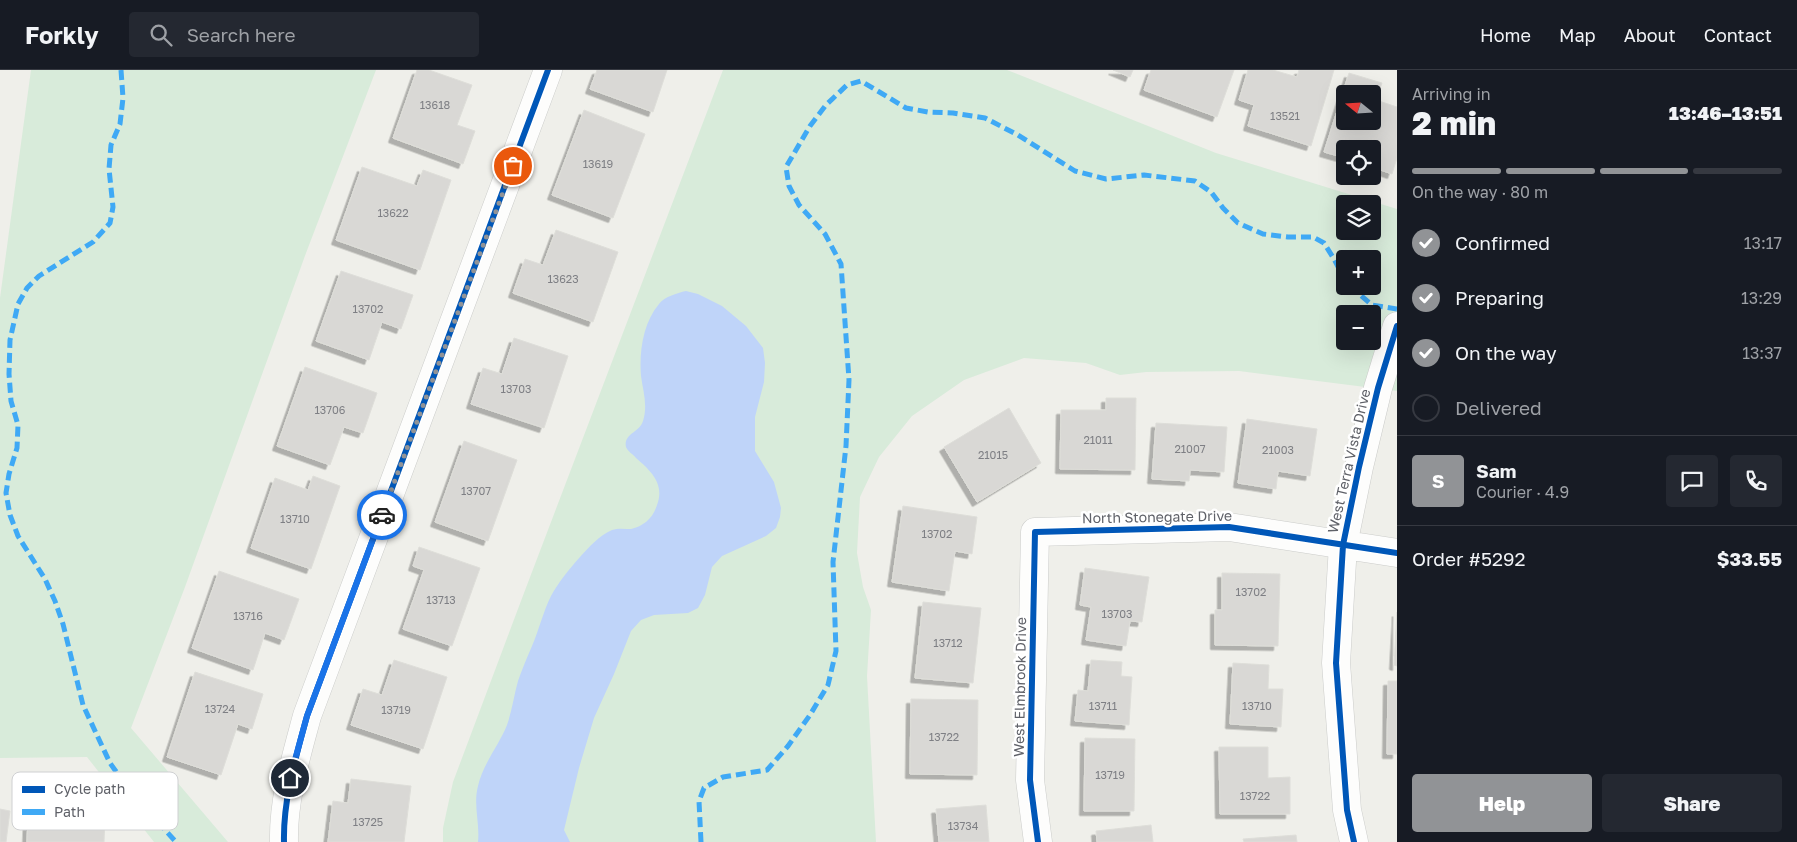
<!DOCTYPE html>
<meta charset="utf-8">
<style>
:root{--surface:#171b24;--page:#242831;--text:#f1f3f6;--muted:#9ea1a6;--line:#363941;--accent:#919396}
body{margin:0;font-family:"Golos Text",sans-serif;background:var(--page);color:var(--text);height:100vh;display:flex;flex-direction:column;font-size:19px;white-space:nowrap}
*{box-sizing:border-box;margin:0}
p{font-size:16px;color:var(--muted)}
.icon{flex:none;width:28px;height:28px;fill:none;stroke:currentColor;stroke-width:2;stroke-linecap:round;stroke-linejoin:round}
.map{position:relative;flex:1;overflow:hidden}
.drawer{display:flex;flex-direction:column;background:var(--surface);width:400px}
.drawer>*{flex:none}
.needle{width:32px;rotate:288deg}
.tools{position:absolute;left:1336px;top:15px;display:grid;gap:10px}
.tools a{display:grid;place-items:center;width:45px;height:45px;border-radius:5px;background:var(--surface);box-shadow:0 5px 20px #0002;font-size:25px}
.pin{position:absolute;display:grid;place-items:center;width:42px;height:42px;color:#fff;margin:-21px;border:2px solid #fff;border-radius:50%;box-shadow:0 1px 5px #0007}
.courier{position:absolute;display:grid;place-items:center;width:50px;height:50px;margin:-25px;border:4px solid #1a73e8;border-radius:50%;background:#fff;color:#222;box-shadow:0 1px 6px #0007}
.head em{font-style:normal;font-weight:800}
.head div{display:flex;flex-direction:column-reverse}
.head{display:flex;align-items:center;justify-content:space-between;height:85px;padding:0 15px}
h1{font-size:32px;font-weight:800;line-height:38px}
.bar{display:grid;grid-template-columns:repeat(4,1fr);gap:8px 5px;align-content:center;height:60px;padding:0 15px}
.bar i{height:6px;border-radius:4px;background:var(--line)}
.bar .active{background:var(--accent)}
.bar p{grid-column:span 4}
.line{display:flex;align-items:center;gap:12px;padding:0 15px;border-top:1px solid var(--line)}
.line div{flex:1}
.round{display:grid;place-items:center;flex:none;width:52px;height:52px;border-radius:5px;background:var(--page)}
ol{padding:0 15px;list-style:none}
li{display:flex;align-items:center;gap:15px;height:55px}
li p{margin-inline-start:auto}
li .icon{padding:5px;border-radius:50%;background:var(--accent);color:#fff;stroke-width:4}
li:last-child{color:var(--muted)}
li i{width:28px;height:28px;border:2px solid var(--line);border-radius:50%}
.cta{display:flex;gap:10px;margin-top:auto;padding:10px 15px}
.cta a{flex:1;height:58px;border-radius:5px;background:var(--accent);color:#fff;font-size:20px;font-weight:800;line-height:58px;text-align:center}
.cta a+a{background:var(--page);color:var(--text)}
header{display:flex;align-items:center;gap:30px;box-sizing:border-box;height:70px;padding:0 25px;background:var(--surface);border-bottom:1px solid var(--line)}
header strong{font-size:24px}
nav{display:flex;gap:28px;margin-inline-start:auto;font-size:18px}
.search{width:350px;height:45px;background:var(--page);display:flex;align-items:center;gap:12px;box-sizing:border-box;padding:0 18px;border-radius:5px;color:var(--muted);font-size:19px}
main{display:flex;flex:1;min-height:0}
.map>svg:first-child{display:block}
</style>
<header>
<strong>Forkly</strong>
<div class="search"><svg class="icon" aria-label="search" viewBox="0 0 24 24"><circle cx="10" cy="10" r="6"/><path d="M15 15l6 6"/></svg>Search here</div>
<nav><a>Home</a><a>Map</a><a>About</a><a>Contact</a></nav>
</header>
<main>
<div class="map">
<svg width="1397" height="772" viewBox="0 0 1397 772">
<defs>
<filter id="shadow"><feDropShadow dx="-4.5" dy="4.5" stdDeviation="0" flood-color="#0004"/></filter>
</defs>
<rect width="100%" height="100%" fill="#efefea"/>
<!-- green -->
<path fill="#d8ebda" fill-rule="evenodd" d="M31,0H376L306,183L185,517L131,658L228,772H154L87,687L0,688V228Z
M723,0H1007L1216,83L1397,139V321L1239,301L1146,302L1120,305L1086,293L1024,288L964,310L912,346L879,387L860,427L857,483L863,517L871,540L867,606L876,772H443V758L453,712L524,523ZM1345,134H1372V161H1345ZM1345,189H1372V216H1345ZM1345,244H1372V271H1345Z"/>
<!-- water -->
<path fill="#bfd4f9" d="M686,221L698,224L722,236L746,256L763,278L765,293L764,312L755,347V381L774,412L781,438L780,447L776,458L766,466L722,486L712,497L705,525L698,538L688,543L654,545L641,550L631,561L614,604L594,648L579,698L564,760L570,772H478C480,753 473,735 478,716C483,694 499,675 507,655C512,641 514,625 518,611C522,599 527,588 532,576C539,560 543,542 551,526C558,513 570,498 580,487C588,478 600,465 612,460C618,458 625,459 631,459C644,456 653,448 657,435C665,414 651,401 636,388C633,384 628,382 626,377C623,364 640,362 643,351C648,335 643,321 641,306C639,282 643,253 659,234C664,227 677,223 686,221Z"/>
<!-- building -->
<path fill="#d9d8d5" stroke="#deded9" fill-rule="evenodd" filter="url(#shadow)" d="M417,0H429L472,15L457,55L475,61L463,94L393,68Z
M597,0H667L653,42L590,19Z
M1113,0H1133L1130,7Z
M1151,0H1234L1217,47L1144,20Z
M1248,0H1273L1297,7L1299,0H1334L1311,76L1248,56L1254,35L1239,30Z
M1349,3L1382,13L1376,30L1397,37V88L1392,104L1372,97V79H1345V88L1324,82ZM1345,24H1372V51H1345Z
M584,40L645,64L613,148L552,125Z
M362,97L417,116L423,100L451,110L420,200L336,170Z
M556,160L618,182L593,252L513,223L525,189L543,195Z
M341,201L413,225L401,259L382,252L369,290L316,271Z
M514,268L568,286L544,358L471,334L483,298L502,304Z
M305,297L377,323L363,363L344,357L330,395L277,376Z
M1106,328H1136L1135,400L1060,399L1061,340H1106Z
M1009,338L1041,393L977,432L944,377Z
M1247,349L1317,359L1310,406L1278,401L1276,419L1238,413Z
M1156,353L1227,357L1224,402L1190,400L1189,411L1152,409Z
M464,371L517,390L488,471L435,452Z
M313,406L340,416L311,499L251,478L275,408L308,420Z
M903,436L977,447L972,484L955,481L949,521L892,512Z
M419,477L480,498L452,576L403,559L424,500L413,496Z
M1085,498L1149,507L1142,552L1130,551L1126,576L1086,570L1091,537L1080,535Z
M219,501L299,529L284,570L265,563L253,600L192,578Z
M1222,503L1280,504L1278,576L1215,575V540H1222Z
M923,532L981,538L973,613L915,608Z
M1397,542V596L1394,595Z
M394,590L447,607L423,679L351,655L363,619L382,625Z
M1091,590L1122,592L1121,606L1132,607L1129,655L1075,651L1078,620L1088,621Z
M1233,593L1269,595L1268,619H1283L1281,657L1230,654Z
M195,602L263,624L252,659L238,654L221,705L167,687Z
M1388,611H1397V684H1387Z
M911,629L978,630L977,705L910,704Z
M1085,668L1135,669L1134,741H1084Z
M1219,677H1268V708L1290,707V744H1220Z
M351,709L411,716L404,772H328L333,731L348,733Z
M53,723L106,726L104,772H27L29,726L53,728Z
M986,735L989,772H939L936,739Z
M0,739L10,741L6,772H0Z
M1151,755L1153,772H1097L1096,761Z
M1296,765L1297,772H1244L1243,769Z"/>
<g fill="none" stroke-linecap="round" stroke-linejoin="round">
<!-- minor casing -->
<g stroke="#cbccca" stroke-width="29">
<path id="minor" d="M284,772C283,729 296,687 307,646L548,0
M1038,772L1030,710L1035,462L1229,457L1397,483
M1354,772L1347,740L1336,593L1343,475L1359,397L1378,318L1397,256"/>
</g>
<!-- minor -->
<use href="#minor" stroke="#fdfdfc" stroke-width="28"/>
<!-- quiet -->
<path stroke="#3fa9f5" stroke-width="5" stroke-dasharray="10 5" stroke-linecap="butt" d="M121,0L123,28L120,54L111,75L109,99L113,137L110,153L93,172L39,206L27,218L18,234L10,270L9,304L11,331L18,355L17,378L9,404L6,423L10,445L18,466L45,509L55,531L63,554L83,635L96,663L110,693L129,720L176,772
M1350,216L1372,235L1397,239
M701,772L699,731L704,718L723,707L767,700L788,676L810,645L828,615L836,581L833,492L846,376L849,310L841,194L825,164L799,135L789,116L786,97L810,56L826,35L847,15L861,11L906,38L928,42L953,43L985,48L1018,65L1075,101L1106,109L1144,105L1195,111L1211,122L1223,138L1238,153L1263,164L1288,167H1313L1324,173L1334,189L1345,210"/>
<!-- cycleway casing -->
<g stroke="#fff" stroke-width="9">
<path id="cycleway" d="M284,772C283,729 296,687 307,646L548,0
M1038,772L1030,710L1035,462L1229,457L1397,483
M1354,772L1347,740L1336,593L1343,475L1359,397L1378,318L1397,256"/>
</g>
<!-- cycleway -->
<use href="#cycleway" stroke="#0057b8" stroke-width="6"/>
</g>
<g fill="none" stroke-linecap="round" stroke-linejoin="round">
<!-- done -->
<path stroke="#919396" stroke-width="5" stroke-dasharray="0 9" d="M382,445L513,96"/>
<!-- route -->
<path stroke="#1a73e8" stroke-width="6" d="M290,708L307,646L382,445"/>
</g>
<g text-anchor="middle" stroke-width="5" stroke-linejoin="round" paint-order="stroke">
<!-- number labels -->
<g font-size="11" fill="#7e7f84">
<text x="435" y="39">13618</text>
<text x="1285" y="50">13521</text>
<text x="598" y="98">13619</text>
<text x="393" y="147">13622</text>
<text x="563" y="213">13623</text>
<text x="368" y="243">13702</text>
<text x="516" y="323">13703</text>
<text x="330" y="344">13706</text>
<text x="1098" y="374">21011</text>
<text x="1190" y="383">21007</text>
<text x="1278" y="384">21003</text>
<text x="993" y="389">21015</text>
<text x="476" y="425">13707</text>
<text x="295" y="453">13710</text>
<text x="937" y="468">13702</text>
<text x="1251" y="526">13702</text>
<text x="441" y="534">13713</text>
<text x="1117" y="548">13703</text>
<text x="248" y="550">13716</text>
<text x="948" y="577">13712</text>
<text x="1103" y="640">13711</text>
<text x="1257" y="640">13710</text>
<text x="220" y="643">13724</text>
<text x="396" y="644">13719</text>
<text x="944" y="671">13722</text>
<text x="1110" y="709">13719</text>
<text x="1255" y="730">13722</text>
<text x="368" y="756">13725</text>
<text x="963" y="760">13734</text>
</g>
<!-- street labels -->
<g font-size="14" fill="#5f6168" stroke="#fff">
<text transform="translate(1349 391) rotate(-77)" y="5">West Terra Vista Drive</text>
<text transform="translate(1157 447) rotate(-1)" y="5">North Stonegate Drive</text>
<text transform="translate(1020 617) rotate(-89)" y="5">West Elmbrook Drive</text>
</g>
</g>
<!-- legend -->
<rect x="12" y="702" width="166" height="58" rx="8" fill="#fff" stroke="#cfd0d2" stroke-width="1"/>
<rect x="22" y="716" width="23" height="7" fill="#0057b8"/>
<rect x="22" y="739" width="23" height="6" fill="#3fa9f5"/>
<g font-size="14" fill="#5f6168">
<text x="54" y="724">Cycle path</text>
<text x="54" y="747">Path</text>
</g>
</svg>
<div class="tools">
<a><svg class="needle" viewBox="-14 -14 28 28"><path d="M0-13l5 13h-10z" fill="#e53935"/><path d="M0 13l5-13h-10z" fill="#9ea1a6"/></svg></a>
<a><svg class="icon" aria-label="locate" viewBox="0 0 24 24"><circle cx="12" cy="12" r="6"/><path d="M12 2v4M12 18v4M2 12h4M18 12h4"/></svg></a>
<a><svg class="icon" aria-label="layers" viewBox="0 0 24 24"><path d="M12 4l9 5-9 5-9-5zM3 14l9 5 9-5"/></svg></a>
<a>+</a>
<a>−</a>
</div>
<div class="pin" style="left:513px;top:96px;background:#ea580c"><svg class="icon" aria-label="bag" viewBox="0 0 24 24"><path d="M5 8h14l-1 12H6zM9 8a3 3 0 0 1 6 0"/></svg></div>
<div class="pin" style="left:290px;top:708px;background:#1f2937"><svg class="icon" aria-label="home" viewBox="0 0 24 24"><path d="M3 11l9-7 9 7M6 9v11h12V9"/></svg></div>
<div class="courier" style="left:382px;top:445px"><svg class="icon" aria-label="car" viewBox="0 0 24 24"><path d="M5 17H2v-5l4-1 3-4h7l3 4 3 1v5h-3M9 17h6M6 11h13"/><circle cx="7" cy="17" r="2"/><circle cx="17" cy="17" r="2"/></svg></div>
</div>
<section class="drawer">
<div class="head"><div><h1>2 min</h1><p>Arriving in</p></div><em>13:46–13:51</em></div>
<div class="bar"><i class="active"></i><i class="active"></i><i class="active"></i><i></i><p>On the way · 80 m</p></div>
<ol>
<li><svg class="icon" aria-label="check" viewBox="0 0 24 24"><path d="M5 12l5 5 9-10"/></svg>Confirmed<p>13:17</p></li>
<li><svg class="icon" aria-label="check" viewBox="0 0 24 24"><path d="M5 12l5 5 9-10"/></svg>Preparing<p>13:29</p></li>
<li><svg class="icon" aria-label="check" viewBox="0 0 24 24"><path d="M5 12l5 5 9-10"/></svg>On the way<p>13:37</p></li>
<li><i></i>Delivered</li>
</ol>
<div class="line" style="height:90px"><b class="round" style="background:var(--accent);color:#fff">S</b><div><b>Sam</b><p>Courier · 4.9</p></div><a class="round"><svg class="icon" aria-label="chat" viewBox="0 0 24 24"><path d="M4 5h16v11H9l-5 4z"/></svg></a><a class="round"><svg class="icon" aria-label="phone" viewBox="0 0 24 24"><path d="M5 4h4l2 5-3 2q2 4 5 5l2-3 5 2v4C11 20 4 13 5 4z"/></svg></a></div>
<div class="line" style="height:65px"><div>Order #5292</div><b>$33.55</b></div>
<div class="cta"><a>Help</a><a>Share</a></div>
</section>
</main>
